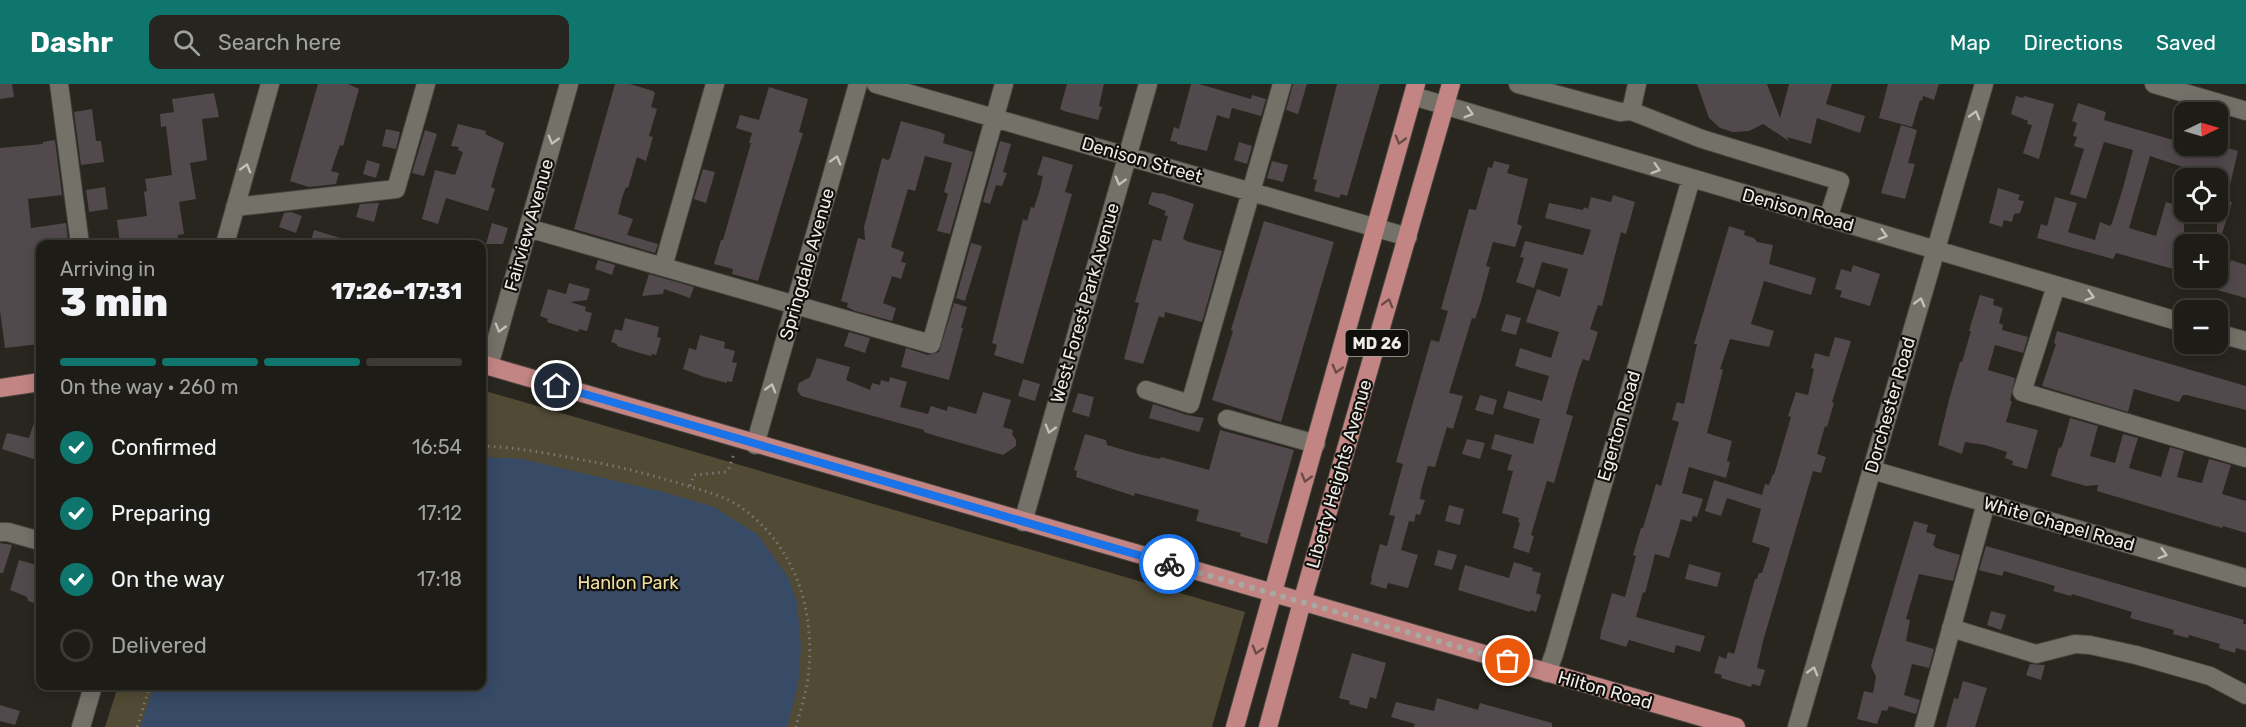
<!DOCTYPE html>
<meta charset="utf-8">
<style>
:root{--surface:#1e1c16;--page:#26251f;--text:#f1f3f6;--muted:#a1a1a1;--line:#3c3a35;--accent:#0f766e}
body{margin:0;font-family:Rubik,sans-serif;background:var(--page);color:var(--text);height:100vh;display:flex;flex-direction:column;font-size:22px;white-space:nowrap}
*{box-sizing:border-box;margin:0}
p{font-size:20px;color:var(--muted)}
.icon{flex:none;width:33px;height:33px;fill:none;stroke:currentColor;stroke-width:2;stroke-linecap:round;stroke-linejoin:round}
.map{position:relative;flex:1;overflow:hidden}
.sheet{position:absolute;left:36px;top:156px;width:450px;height:450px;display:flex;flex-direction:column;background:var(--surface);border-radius:12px;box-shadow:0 3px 15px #0003,0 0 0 2px var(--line)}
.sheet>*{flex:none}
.needle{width:39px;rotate:85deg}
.fabs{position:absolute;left:2174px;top:18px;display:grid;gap:12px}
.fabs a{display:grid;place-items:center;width:54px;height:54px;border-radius:12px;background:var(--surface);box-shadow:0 3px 15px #0003,0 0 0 2px var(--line);font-size:30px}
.pin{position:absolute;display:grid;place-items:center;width:51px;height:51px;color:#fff;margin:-26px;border:3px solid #fff;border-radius:50%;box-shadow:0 2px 6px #0007}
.courier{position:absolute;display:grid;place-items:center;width:60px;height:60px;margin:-30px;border:4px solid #1a73e8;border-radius:50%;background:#fff;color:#222;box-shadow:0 2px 8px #0007}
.headline em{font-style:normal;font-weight:800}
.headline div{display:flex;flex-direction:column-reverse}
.headline{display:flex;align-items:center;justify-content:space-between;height:102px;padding:0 24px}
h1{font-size:39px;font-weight:800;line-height:45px}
.bar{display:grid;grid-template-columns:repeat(4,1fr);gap:9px 6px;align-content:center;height:72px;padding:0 24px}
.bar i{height:8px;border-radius:4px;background:var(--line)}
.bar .selected{background:var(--accent)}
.bar p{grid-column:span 4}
ol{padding:0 24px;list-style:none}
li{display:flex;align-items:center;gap:18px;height:66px}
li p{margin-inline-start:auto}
li .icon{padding:6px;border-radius:50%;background:var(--accent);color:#fff;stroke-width:4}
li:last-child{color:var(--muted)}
li i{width:33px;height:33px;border:3px solid var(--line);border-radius:50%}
header{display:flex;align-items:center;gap:36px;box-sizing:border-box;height:84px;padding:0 30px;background:var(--accent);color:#fff}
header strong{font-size:28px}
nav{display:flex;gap:33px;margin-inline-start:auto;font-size:21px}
.search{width:420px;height:54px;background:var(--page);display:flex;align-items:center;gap:15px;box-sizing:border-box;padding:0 21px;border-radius:12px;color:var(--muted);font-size:22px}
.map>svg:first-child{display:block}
</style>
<header>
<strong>Dashr</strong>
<div class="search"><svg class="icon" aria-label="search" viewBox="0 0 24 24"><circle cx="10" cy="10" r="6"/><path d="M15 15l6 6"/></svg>Search here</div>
<nav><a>Map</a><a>Directions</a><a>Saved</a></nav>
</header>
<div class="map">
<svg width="2246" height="643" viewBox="0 0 2246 643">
<rect width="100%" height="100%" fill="#28261e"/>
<!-- green -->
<path fill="#514b35" d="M482,306L1245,528L1212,643H105L118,602H482Z"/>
<!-- water -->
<path fill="#374a66" d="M482,373L522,375L659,407L714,423L757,450L788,493L797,518L801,563L798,602L787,643H140L154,602H482Z"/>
<!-- building -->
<path fill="#52494d" d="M0,0H12L14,13L0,15Z
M318,0H348L359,5L343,62L340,61L331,87L339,89L336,100L309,103L290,97Z
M615,0H630L653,7L655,9L651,23L657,25L649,52L653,53L646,77L637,73L628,104L626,103L622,114L618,130L633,135L627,151L658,160L655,169L574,145Z
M1067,0H1104L1099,22L1102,23L1098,36L1064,27L1060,25Z
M1191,0H1199L1251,15L1252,11L1266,15L1261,32L1232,24L1229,35L1217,31L1207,67L1177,60V58L1170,57L1174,43L1179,45Z
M1293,0H1307L1298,30L1286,26Z
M1337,0H1380L1347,112L1341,110L1339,114L1314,107L1317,96L1313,95Z
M1697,0H1767L1780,34L1789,0H1832L1826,20L1865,32L1860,49L1817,34L1811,60L1787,53L1789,57L1763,40L1749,47L1733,48L1720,44L1709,34Z
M1888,0H1939L1934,16L1923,12L1922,17L1920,16L1912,43L1879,34Z
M769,3L808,15L799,48L803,49L758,197L732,190L733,185L714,180L721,156H723L751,59H749L752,49L736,44L740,31L759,36Z
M214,9L219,33L202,35L207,76L190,79L196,115L179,118L184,150L178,151V154L120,160L117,136L147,132L144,108L147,107L145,95L172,91L166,42L161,43L160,30L174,28L172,15Z
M2016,12L2023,14L2024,12L2054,20L2039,75L2023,69L2032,41L2027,40L2028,37L2011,30Z
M2078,19L2106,28L2104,36L2184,59V62H2220L2238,67L2229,105L2217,102V94H2202L2204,90L2150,72L2129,144L2156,152L2166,118L2184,123V188L2116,169L2113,175L2037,154L2041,140L2047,142L2055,113L2077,119L2068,148L2095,156L2100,138L2110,142L2112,139L2123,104L2133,66L2104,58L2086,115L2070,110L2084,65L2074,62L2077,53L2073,52L2077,39L2072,37Z
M92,25L96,57H101L104,78L81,81L74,28Z
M901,37L940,48L945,51L943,59L973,68L950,150L937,147L948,110L944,108L952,79L925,72L915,107L908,105L891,163L904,168L901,178L906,179L901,195L892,192L883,219L896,224L892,237L855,227L847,223L848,219L841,217L858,154L865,156L864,143L882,74L888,76L890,74Z
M458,40L486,47L485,50L504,59L491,103L495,105L488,127L446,114L438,140L422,135L435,86L455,91L463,68L458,66L459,63L451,62Z
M1901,41L1917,46L1908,79L1915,80L1905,115L1881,109Z
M386,45L400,48L396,65L382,62Z
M425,46L437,50L424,92L412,89Z
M55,56L62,111L28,115L31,144L66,139L68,157L40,160V171L35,172L40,200V260L5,264L0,227V64L43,60V58Z
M1000,57L1011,60L1003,88L1007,89L1002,102L996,101L990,120L983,118Z
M1239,58L1252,62L1247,80L1234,76Z
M1043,72L1073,81L1065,108L1072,110L1023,280L994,271L997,261L992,259L1023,135L1027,137L1031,123L1034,124L1040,105L1043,92L1037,91Z
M367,76L380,80L376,94L363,90Z
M1272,77L1288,81L1283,98L1267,94Z
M1494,77L1510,81L1507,89L1528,95L1517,140L1522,142L1515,163L1493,158L1486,182L1490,183L1481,217L1475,235L1472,234L1449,309L1463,312L1453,345L1447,343L1435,383L1428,382L1421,407L1420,415L1425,416L1420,431L1416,430L1414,438L1409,437L1401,466L1418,471L1408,504L1388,499L1386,505L1370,500L1372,495L1371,494L1380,460L1387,462L1395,432L1389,431L1403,380L1396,378L1431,256L1439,258L1448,227L1441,225L1469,125L1476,126L1488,83L1492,84Z
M703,85L715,88L706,119L694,115Z
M105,103L108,125L89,128L86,106Z
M1998,104L2020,111L2018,116L2024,117L2020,129L2014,130L2012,138L2004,136L2002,143L1989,139Z
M1152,108L1161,110V109L1194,120L1183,155L1186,156V157L1222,167L1202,238L1165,228L1164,234L1159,232L1143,280L1124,275L1139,219L1135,218L1153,155L1161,157L1168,132L1164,131L1166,127L1148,120Z
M1613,111L1635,118L1626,150L1621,148L1602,222L1598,221L1590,245L1598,248L1589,277L1583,275L1578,288L1566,330L1573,332L1554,399L1547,397L1531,451L1534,452L1529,469L1513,464L1520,439L1518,438L1519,434L1502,429L1513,387L1507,386L1512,371L1491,365L1495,350L1533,360L1540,335L1503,324L1508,307L1542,317L1549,292L1515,282L1520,264L1551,274L1559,248L1526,238L1537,205L1560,213L1568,185L1542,178L1534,204L1516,198L1524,174L1520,173L1525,157L1583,171L1591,146L1545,134L1549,119L1583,126L1584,123L1588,125L1591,113L1611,118Z
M2217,114L2232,118L2220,156L2217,155Z
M376,119H379L374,138L356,133L360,120Z
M291,128L302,132L296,149L279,143L284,129Z
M1264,137L1334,158L1281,338L1212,316L1233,247L1231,246Z
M492,139L508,144L503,160H486Z
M1729,142L1745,147L1744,151L1754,154L1757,158L1773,161L1769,180L1816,194L1811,211L1764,197L1751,240L1774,247L1769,263L1730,255L1720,285L1723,286L1707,349L1732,357L1727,377L1730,378L1726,394L1689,383L1682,409L1703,415L1697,433L1693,432L1691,438L1681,435L1669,474L1655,470L1645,509L1643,508L1636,533L1705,552L1700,568L1676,561L1674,569L1629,556L1626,563L1600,555L1601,548L1612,509L1625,513L1636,472L1633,471L1641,444H1643L1656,400L1661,402L1679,338L1672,336L1677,318L1684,320L1697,260H1694Z
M314,146L350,157V160H310Z
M971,159L982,162L965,217L956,214Z
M598,176L615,181L612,191L595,185Z
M2231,176L2246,181V214L2217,206L2221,192L2226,194Z
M1853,181L1880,190L1870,222L1840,213L1842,207L1835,205L1841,185L1851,188Z
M649,190L694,203L690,214L664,205L663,210L642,212Z
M569,199L590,205L587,216L570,218L586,223L585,227L592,229L587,247L579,245L578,248L547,238L548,235L540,232L548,205L566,210Z
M1980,211L1994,215L1993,221L2003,224L1999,239L2003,241L2002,246L2028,253L2023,269L1995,261L1988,286L2015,294L2010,317H2012L2006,338L2038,346L2027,385L2012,381L2013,377L2005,374L2007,368L1985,361L1965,358L1962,370L1938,361L1950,312L1960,278H1962L1971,247H1969L1971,240Z
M954,219L967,223L961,244H963L949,296L901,283L906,264L928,271L939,268Z
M1506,230L1521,234L1516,251L1501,247Z
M625,234L659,243L657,253L661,254L656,271L652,270L651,272L636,268L617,262V260L611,258L615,245L622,247Z
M2057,247L2246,302V326L2187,311H2183L2179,318L2134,305L2128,328L2042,302L2056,260L2054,259Z
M849,248L870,254L865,269L844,262Z
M700,251L725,258L724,264L735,267L732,278L737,279L732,298L727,297V299L704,293L683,285L689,264L696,266Z
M1835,253L1851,257L1832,318L1834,319L1827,343L1825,342L1817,370L1826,373L1821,389L1813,387L1763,557L1757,584L1765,586L1760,602L1752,600L1751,603L1721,594L1722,591L1714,589L1719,572L1726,575L1728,568L1734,570L1755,495H1757L1759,489H1762L1770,464L1752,458L1761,425L1727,414L1721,432L1705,427L1714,396L1762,411L1765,400L1769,401L1773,390L1774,391L1791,333L1788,332L1796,308L1808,311L1814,285L1811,284L1815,269L1829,273Z
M817,274L850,283L846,296L870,306L872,299L880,301L881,296L889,298L890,293L907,298L900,323L928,330L931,322L947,327L948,322L976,330L983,308L1011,316L1003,343L1013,346L1012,350L1016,356V362L1003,371L933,351L924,348V346L801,312L797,306L799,299L810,293Z
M1023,295L1040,300L1035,317L1018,312Z
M1078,309L1094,313L1089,333L1072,328Z
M1480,311L1497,316L1493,331L1475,326Z
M1153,320L1187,331L1204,334L1199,348L1149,334Z
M38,326L40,327V377L2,365L7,349L29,354Z
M2070,334L2098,342L2090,372L2115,379L2123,350L2138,354L2129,384L2161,393L2170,363L2184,367L2177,393L2202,399L2209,375L2231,381L2222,410L2246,417V449L2223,442L2222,444L2097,407L2098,401L2086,402L2051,392L2059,363L2061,364L2064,356Z
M1220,346L1294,366L1267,460L1240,452L1241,449L1196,437L1199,426L1135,409L1134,412L1076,393L1077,387L1074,386L1085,350L1106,356L1107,361L1138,370L1160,375L1161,373L1209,386Z
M1467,355L1485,359L1480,375L1462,370Z
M1449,421L1464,425L1460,441L1445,437Z
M1914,437L1928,441L1926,448L1936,451L1933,461L1936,464L1960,471L1953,497L1919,490L1906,535L1910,536L1906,557L1934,565L1929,584L1912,580L1904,611L1920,616L1916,630L1889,622L1887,627L1882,626L1877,640L1857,635L1864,607L1873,609L1876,593L1871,582Z
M0,459L12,461L3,489H0Z
M1986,462L2244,536L2243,540H2246V567L2236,564L2235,569L2219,564L2220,560L2189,551L2188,554L2173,550L2174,546L2130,534L2132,528L2072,510L2071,512L2053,507L2055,502L2004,487L2002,492L1979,486Z
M1438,466L1457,471L1452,486L1434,481Z
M19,476L40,482V521L28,517L27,513L10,506Z
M1514,478L1533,484L1532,487L1541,489L1536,509L1541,511L1536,528L1530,526V528L1458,506L1465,481L1509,494Z
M1689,480L1721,489L1717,503L1685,495Z
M1991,527L2006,531L2001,546L1987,541Z
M1352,569L1386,579L1376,615L1370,613L1367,625L1349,620L1350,617L1339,614Z
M2030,580L2045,581L2041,596L2026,591Z
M1963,597L1987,604L1975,643H1946L1954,614L1958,615Z
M1437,614L1478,626L1480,619L1552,639V643H1414L1415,640L1391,633L1396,618L1434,627Z
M0,621L20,627L15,641L0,637Z"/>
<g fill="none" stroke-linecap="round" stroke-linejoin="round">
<!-- minor casing -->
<g stroke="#45443e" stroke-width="20">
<path id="minor" d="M59,0L80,160
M876,0L1408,153
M1518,0L1620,28L1631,27
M1637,0L1631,27L1702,55L1840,97L1828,135
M2154,0L2246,27
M1413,12L2184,239
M235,123L396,105L426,0
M528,144L931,260L1004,0
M225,160L270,0
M663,183L715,0
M2056,202L2022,308L2246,374
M2217,249L2246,257
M489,282L569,0
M1146,306L1190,320L1282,0
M1227,335L1316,360
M755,361L858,0
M1872,386L2246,494
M1023,438L1148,0
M0,448H8L40,457
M1951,544L2036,570L2075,560L2090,561L2136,571L2210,592L2246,611
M1547,589L1554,570L1691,95
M81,643L93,602
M1797,643L1984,0
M1924,643L1986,419"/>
</g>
<!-- major casing -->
<g stroke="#45443e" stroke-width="20">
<path id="major" d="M482,280L1736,643
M0,304L40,298
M1235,643L1416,0
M1268,643L1302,518L1451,0"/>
</g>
<!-- path -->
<path stroke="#7a7972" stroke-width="3" stroke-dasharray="1.5 4.5" stroke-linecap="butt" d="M482,362C520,363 561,372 599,379C630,385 658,393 688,402C705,407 727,413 742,424C797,464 816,529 808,594C806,611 800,627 796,643
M690,402L694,391L726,388L729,384L734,370
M137,643L150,602"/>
<!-- minor -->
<use href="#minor" stroke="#737168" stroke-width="18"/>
<!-- major -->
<use href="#major" stroke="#c28583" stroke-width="18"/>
</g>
<!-- one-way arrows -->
<defs><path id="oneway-chevron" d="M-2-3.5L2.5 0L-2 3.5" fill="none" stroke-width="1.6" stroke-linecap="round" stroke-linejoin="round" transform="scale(1.5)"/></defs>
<g stroke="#c2c1bb">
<use href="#oneway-chevron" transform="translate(1469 29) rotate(17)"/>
<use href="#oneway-chevron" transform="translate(1975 31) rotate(-74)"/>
<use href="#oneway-chevron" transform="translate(553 56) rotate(106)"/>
<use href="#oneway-chevron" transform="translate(836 76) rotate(-74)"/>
<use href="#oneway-chevron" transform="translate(246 84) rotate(-74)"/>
<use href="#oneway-chevron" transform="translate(1656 85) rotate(17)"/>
<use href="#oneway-chevron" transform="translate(1120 97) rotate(106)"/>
<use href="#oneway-chevron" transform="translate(1883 151) rotate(16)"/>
<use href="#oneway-chevron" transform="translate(2090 212) rotate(16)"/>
<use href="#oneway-chevron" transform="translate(1920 218) rotate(-74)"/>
<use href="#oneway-chevron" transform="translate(500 244) rotate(106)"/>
<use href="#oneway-chevron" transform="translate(771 304) rotate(-74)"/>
<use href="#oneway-chevron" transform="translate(1050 345) rotate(106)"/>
<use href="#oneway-chevron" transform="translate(2163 470) rotate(16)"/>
<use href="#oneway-chevron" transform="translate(1813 587) rotate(-74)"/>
</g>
<g stroke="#694a47">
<use href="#oneway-chevron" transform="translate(1400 56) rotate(106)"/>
<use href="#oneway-chevron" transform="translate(1388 219) rotate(-74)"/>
<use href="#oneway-chevron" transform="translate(1337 285) rotate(105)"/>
<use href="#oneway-chevron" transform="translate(1306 394) rotate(106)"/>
<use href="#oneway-chevron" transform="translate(1257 566) rotate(106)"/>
</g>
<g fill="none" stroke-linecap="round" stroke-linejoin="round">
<!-- done -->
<path stroke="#a8a7a1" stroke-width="6" stroke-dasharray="0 10.8" d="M1169,480L1508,577"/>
<!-- route -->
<path stroke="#1a73e8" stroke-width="8" d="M557,302L1169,480"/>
</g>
<g text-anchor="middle" stroke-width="4.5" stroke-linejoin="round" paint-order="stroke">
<!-- shield labels -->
<rect fill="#100f0b" stroke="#abaaa5" stroke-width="1.5" x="1345.5" y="246" width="63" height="26" rx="4.5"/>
<g font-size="16" font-weight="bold" fill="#edece7">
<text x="1377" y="265">MD 26</text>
</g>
<!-- street labels -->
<g font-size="18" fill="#edece7" stroke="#100f0b">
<text transform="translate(1142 76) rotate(16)" y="6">Denison Street</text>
<text transform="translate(1798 126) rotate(16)" y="6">Denison Road</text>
<text transform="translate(529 141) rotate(-74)" y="6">Fairview Avenue</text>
<text transform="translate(807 180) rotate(-74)" y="6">Springdale Avenue</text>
<text transform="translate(1085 219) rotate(-74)" y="6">West Forest Park Avenue</text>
<text transform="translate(1890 321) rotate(-74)" y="6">Dorchester Road</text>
<text transform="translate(1619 342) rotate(-74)" y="6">Egerton Road</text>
<text transform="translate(1339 390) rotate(-74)" y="6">Liberty Heights Avenue</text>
<text transform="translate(2059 440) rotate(16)" y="6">White Chapel Road</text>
<text transform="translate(1605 606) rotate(16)" y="6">Hilton Road</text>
</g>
<!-- park labels -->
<g font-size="18" fill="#eedf9f" stroke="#100f0b">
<text x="628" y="505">Hanlon Park</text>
</g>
</g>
</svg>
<div class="fabs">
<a><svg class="needle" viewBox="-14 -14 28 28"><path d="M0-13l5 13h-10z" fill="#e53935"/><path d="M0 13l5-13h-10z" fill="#a1a1a1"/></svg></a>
<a><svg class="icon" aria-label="locate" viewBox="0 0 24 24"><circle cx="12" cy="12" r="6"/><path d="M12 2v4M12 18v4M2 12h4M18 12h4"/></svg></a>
<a>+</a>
<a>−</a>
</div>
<div class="pin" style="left:1508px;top:577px;background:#ea580c"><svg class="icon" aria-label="bag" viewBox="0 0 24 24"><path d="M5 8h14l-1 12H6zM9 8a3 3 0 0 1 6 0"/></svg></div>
<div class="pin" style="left:557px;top:302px;background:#1f2937"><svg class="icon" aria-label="home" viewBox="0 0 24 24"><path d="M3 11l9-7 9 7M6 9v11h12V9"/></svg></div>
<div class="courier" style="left:1169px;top:480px"><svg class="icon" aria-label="bike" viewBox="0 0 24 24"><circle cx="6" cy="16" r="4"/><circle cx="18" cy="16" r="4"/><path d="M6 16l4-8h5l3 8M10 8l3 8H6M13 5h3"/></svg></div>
<section class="sheet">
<div class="headline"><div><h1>3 min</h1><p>Arriving in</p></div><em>17:26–17:31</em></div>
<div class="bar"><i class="selected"></i><i class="selected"></i><i class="selected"></i><i></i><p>On the way · 260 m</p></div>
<ol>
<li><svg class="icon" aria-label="check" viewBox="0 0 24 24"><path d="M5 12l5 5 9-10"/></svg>Confirmed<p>16:54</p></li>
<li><svg class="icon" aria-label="check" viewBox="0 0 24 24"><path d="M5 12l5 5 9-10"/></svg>Preparing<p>17:12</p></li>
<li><svg class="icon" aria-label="check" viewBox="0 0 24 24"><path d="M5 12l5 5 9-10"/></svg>On the way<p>17:18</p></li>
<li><i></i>Delivered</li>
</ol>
</section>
</div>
